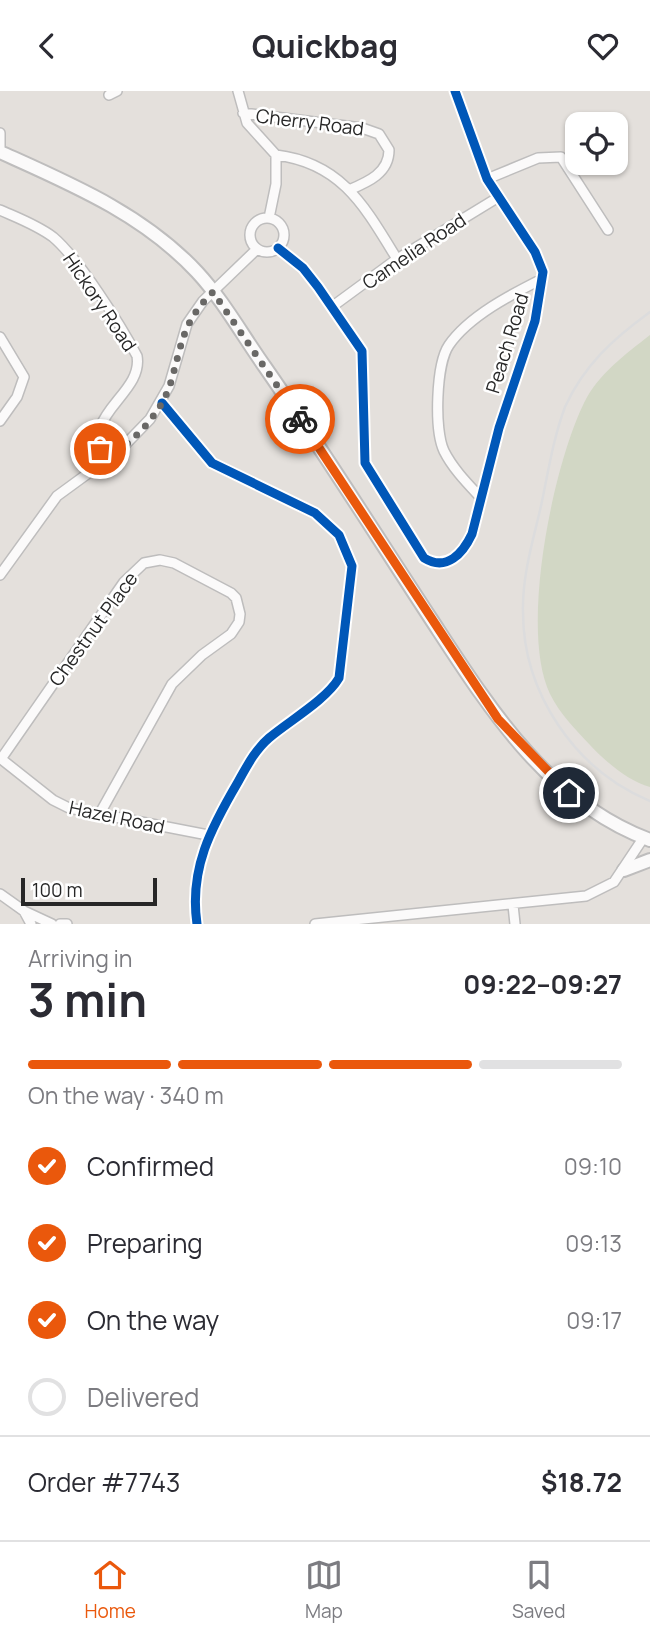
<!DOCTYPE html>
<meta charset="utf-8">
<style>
:root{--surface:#fff;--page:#f2f2f3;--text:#2b2b33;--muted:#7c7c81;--line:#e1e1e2;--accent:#ea580c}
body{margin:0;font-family:Manrope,sans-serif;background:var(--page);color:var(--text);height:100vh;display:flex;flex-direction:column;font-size:26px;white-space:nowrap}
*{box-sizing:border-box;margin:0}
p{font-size:23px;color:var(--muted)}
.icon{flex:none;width:38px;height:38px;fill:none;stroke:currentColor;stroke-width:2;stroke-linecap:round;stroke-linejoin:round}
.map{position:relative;height:833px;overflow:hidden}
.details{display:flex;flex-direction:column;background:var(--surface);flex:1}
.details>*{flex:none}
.tools{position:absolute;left:565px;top:21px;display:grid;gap:14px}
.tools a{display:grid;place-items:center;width:63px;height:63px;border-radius:14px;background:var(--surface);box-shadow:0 2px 5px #0004;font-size:35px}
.scale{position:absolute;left:21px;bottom:18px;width:136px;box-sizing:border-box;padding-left:7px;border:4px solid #272727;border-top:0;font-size:19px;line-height:24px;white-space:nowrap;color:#272727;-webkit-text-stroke:5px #fff;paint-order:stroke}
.pin{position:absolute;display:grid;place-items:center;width:60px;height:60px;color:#fff;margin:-30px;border:4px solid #fff;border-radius:50%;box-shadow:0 2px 7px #0007}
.courier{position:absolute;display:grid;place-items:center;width:70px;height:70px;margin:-35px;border:5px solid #ea580c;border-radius:50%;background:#fff;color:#222;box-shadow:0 2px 9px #0007}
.overview em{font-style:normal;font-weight:700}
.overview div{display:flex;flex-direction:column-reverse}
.overview{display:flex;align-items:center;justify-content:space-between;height:119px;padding:0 28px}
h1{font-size:46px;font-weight:700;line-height:52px}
.bar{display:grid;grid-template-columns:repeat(4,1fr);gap:10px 7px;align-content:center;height:84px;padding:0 28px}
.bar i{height:9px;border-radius:5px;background:var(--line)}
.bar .current{background:var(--accent)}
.bar p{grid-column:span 4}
.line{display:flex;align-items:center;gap:18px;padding:0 28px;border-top:2px solid var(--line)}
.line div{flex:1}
ol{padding:0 28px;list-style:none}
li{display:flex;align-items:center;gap:21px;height:77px}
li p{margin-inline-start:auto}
li .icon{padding:7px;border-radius:50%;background:var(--accent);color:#fff;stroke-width:4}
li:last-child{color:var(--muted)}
li i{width:38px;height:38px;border:4px solid var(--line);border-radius:50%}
header{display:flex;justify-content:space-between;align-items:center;height:91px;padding:0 28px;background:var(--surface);font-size:32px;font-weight:700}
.tab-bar{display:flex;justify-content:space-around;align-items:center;height:98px;border-top:2px solid var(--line);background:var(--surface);font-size:19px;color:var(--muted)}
.tab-bar a{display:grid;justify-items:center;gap:4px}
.tab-bar .current{color:var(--accent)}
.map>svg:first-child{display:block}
</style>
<header><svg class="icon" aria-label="back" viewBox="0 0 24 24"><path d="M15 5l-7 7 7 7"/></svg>Quickbag<svg class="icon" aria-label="heart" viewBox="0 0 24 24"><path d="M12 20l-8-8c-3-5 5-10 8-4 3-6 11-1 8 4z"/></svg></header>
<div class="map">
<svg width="650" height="833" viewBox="0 0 650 833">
<rect width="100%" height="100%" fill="#e4e0dc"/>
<!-- cemetery -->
<path fill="#d2d7c5" d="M650,244V696C628,690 605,670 590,654C575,638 560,623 550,603C519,539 553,375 584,312C598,283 626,263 650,244Z"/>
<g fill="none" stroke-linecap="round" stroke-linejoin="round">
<!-- minor casing -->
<g stroke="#bebdbd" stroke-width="12">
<path id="minor" d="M238,0L247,32L276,64V93L269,127
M109,4L117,0
M243,22L362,37L379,43L389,59C389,82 368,91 349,99
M0,42V56
M276,64C342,72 365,116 397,168
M487,88L538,67L561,66L608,139
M0,119C18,127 37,134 53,146C79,168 120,233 137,265C144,304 76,325 107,368
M250 144a17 17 0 1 1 34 0a17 17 0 1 1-34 0Z
M278,157L303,177L318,196L362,260L365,372L424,467C447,481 463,462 472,443L499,337L535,230L543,181L535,161L487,88L455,0
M333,215L397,168L497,107
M0,246L24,286L17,306L0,330
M162,312L212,372L315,422L339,444L352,475L339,587C326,609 289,630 269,647C255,659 247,675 238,691C211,737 189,778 197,833
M481,407C468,393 453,378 444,360C434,339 436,273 449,254C469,225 512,203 542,188
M0,484L57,405L120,359L150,328L169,295L187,233L203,210L257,158
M0,667L53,709L69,717L208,744
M1,668L124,491L144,472L160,469L174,472L231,502L236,507L240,523L239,531L231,543L202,564L172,593L99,724
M0,803L24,820L52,833
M513,814L515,833
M24,820L31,833
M60,833H67
M315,833L586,805L614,791L644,746"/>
</g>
<!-- secondary casing -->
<g stroke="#bebdbd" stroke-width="16">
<path id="secondary" d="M0,61C71,93 143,123 197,181C223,209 243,245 265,276C322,358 376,444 431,528C488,615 547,711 650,749
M624,779L650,769"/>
</g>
<!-- minor -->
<use href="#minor" stroke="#fbfafa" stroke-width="9"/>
<!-- secondary -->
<use href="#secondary" stroke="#fbfafa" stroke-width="12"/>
<!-- rail -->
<path stroke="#dcdcdd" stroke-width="2.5" d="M650,221C613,248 584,274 565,316C553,348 548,382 541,415C533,450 522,485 523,521C523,602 575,679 650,710"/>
<!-- cycleway casing -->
<g stroke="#fff" stroke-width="13">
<path id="cycleway" d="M278,157L303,177L318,196L362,260L365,372L424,467C447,481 463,462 472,443L499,337L535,230L543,181L535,161L487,88L455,0
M162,312L212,372L315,422L339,444L352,475L339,587C326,609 289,630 269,647C255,659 247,675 238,691C211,737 189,778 197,833"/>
</g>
<!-- cycleway -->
<use href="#cycleway" stroke="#0057b8" stroke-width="9"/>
</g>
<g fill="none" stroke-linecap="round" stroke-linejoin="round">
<!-- done -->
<path stroke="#696866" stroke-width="7" stroke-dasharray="0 12.6" d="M100,358L107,368C133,351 160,324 170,294C182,255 181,232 213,201L300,328"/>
<!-- route -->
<path stroke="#ea580c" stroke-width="9" d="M300,328L498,628L569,702"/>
</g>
<g text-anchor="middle" stroke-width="5" stroke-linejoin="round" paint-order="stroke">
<!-- street labels -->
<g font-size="19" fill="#272727" stroke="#fff">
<text transform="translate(310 31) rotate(7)" y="7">Cherry Road</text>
<text transform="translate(414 160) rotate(-34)" y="7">Camelia Road</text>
<text transform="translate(100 211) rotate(56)" y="7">Hickory Road</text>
<text transform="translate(507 252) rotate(-73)" y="7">Peach Road</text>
<text transform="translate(93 538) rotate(-54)" y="7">Chestnut Place</text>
<text transform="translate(117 726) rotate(12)" y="7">Hazel Road</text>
</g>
</g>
</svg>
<div class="tools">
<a><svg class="icon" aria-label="locate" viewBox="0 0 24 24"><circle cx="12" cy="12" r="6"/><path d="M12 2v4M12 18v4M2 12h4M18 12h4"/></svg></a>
</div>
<div class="scale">100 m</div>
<div class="pin" style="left:100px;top:358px;background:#ea580c"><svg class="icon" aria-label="bag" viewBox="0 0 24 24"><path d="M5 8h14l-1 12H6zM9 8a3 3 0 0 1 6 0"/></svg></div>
<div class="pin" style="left:569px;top:702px;background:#1f2937"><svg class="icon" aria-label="home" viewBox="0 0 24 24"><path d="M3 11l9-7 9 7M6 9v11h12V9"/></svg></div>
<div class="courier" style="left:300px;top:328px"><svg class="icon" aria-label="bike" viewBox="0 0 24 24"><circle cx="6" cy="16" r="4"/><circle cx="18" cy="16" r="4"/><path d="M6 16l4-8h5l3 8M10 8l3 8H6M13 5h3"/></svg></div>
</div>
<section class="details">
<div class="overview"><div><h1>3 min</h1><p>Arriving in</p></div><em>09:22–09:27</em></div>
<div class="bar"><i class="current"></i><i class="current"></i><i class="current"></i><i></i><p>On the way · 340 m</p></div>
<ol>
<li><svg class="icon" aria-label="check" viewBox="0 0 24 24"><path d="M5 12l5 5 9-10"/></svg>Confirmed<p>09:10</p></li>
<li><svg class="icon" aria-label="check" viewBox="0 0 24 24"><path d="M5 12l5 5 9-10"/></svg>Preparing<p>09:13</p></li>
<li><svg class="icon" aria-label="check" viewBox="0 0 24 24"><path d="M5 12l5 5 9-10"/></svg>On the way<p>09:17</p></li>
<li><i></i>Delivered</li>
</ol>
<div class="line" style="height:91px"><div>Order #7743</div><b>$18.72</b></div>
</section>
<nav class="tab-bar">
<a class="current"><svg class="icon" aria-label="home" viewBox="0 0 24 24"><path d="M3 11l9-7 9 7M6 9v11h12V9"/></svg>Home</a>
<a><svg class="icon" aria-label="map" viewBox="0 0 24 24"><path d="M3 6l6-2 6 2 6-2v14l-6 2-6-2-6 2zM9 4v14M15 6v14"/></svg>Map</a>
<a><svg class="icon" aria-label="saved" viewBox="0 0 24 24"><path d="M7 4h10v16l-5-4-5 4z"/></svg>Saved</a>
</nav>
